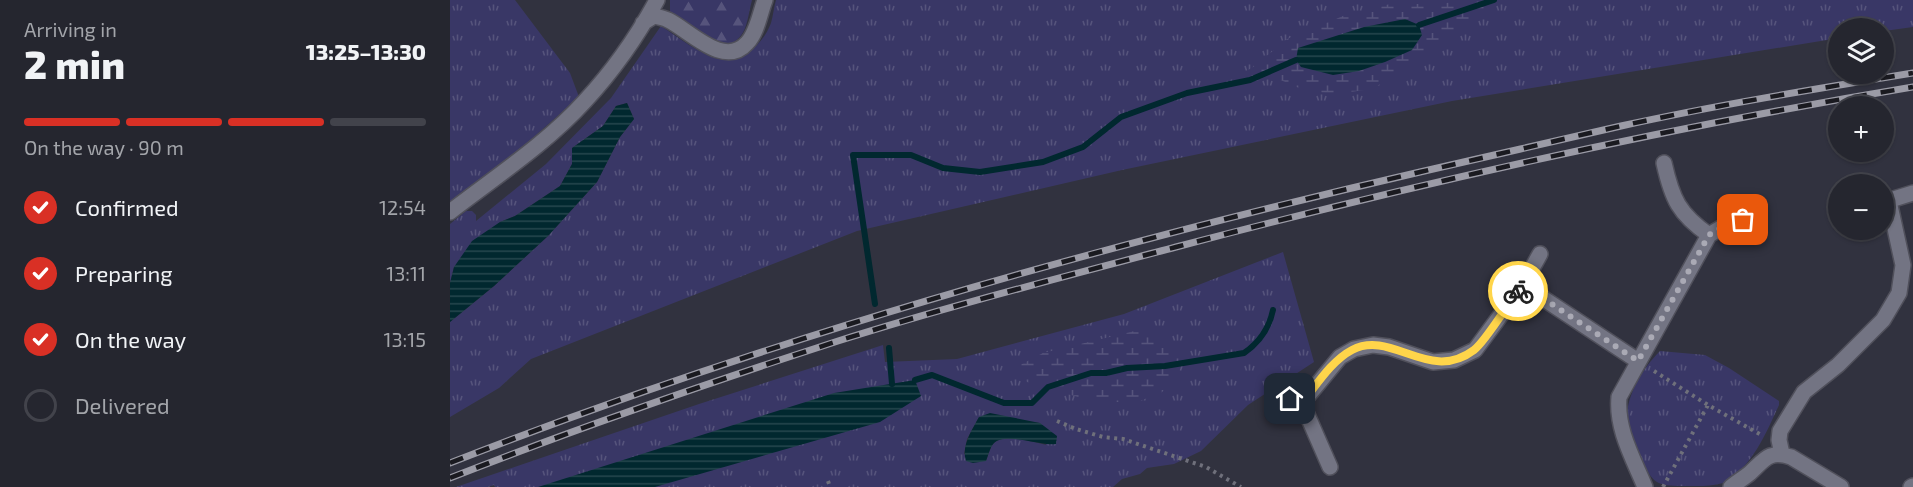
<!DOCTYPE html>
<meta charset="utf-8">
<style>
:root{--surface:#25262f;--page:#31323b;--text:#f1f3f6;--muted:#a3a5aa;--line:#42434b;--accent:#d93025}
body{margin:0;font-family:"Exo 2",sans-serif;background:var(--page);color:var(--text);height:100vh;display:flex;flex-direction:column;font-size:22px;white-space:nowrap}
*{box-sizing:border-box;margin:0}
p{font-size:20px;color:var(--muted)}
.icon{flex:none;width:33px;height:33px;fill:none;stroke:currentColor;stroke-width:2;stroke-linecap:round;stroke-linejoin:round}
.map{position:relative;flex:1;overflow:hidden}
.sheet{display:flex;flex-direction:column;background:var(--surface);width:450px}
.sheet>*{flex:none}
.fabs{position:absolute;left:1378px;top:18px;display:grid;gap:12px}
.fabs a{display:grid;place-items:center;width:66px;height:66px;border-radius:50%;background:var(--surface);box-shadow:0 2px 4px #0004,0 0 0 2px var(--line);font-size:30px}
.pin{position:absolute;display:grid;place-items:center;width:51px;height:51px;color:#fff;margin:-26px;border-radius:12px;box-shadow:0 3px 9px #0006}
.courier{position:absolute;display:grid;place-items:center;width:60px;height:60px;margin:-30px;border:4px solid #ffd54a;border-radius:50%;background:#fff;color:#222;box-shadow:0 2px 8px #0007}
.head em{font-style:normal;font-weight:800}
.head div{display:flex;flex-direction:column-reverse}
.head{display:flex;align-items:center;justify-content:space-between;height:102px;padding:0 24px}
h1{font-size:39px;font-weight:800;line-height:45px}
.bar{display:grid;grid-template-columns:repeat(4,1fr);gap:9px 6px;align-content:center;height:72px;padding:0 24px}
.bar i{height:8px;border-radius:4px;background:var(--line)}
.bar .on{background:var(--accent)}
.bar p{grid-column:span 4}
ol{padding:0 24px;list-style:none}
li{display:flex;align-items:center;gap:18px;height:66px}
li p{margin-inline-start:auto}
li .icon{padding:6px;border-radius:50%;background:var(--accent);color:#fff;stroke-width:4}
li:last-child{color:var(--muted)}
li i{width:33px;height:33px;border:3px solid var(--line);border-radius:50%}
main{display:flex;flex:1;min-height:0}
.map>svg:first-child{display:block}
</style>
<main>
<section class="sheet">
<div class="head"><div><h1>2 min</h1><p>Arriving in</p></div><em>13:25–13:30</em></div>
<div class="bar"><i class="on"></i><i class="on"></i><i class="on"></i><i></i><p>On the way · 90 m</p></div>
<ol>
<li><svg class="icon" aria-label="check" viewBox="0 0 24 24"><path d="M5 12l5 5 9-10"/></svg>Confirmed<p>12:54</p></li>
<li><svg class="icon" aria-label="check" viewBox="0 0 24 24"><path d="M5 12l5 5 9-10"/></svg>Preparing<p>13:11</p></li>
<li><svg class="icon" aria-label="check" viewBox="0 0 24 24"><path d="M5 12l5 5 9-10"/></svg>On the way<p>13:15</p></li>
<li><i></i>Delivered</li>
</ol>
</section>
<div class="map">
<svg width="1463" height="487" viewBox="0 0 1463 487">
<defs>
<pattern id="grass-tufts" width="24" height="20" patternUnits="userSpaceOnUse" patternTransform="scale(1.5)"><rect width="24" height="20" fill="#393766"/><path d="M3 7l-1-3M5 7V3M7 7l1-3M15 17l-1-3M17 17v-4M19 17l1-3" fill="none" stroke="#56547c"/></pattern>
<pattern id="forest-firs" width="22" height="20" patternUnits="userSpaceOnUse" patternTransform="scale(1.5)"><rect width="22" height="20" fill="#393766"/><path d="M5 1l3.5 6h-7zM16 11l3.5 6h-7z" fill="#56547c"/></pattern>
<pattern id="wetland-marsh" width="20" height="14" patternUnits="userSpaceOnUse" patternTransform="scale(1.5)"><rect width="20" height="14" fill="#393766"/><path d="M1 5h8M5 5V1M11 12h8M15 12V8" fill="none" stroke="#56547c"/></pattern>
<pattern id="water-rules" width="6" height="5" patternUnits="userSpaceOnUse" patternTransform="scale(1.5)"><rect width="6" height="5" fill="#01282f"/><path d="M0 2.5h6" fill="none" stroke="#26474e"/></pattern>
</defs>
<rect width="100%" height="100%" fill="#31323f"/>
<!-- grass -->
<path fill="url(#grass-tufts)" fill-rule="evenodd" d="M0,0H65L120,73L129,97L68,151L0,202Z
M326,0H1463V27L1434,31V28H1389V38L1002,101L672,170L407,231L81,359L49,388L0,417V322L44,286L98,236L147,182L170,137L184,119L177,103L166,106L153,126L122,148V164L110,186L65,216L50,222L4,267L0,283V224L16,211H22L26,215V221L96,164L161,98L211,26C226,36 242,48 259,56C285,68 312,48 321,23C323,16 324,7 326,0Z
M833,252L864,362L798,405L751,451L724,464L697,468L690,474L672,479L663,487H45L44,485L38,487H6L249,404L433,345L435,362L507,359L674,314ZM529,417L590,423L596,445C584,442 553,433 544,443C540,447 538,456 536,461L514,454L517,439Z
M1210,351L1255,355L1279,368L1329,401V405C1316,433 1302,468 1273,483C1260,487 1246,486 1232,486C1206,486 1203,483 1191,459C1187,451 1182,442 1179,434C1170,405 1190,371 1210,351Z"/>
<!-- forest -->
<path fill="url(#forest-firs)" d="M220,0H302C296,23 298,39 273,47L220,13Z"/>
<!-- wetland -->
<path fill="url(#wetland-marsh)" d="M1033,0H1048L1003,32L979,55L922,89L885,94L856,91L826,78L775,85L806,65L837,39L893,16L940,4H984Z
M693,329L712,337L728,354L731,364L727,378L711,393L687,402H645L577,382L567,372L570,365L593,353Z"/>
<!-- water -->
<path fill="url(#water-rules)" d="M955,19L969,25L972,35L962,50L935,62L909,71L883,75L851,67L846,60L848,48L914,27Z
M177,103L184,119L170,137L147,182L98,236L44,286L0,322V283L4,267L22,241L50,222L65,216L110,186L122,164V148L153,126L166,106Z
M465,380L471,396L430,422L205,487H88L384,393Z
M540,413L590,423L607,436L606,444C591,446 555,432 544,443C540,447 538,456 536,461L523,463L516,461C511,446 522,430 529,417Z"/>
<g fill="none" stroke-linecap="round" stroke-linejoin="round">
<!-- stream -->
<path stroke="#01282f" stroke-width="6" d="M969,25L1044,0
M425,304L403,155H461L493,168L530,172L593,162L633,147L671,117L737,93L800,80L846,60
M439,348L442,384
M465,380L482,375L554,403H582L598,387L641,373H656L677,368L715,366L794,353C810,342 819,329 823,310"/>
<!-- street casing -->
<g stroke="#50505b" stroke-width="18">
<path id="street" d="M193,23L204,16C209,17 214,18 218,20C239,30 274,69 297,43C307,33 310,13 315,0
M1214,163C1222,199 1229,214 1259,235
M1434,202L1463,193
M0,212C45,177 96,144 135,101C162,72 188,35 207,0
M1073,285L1090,254
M828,394L852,403L880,467
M852,403L890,357L904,349L923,345L939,347L983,362L1004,360L1025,350L1073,285L1188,361
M1332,454L1329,440L1330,431L1354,392L1388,365L1433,320L1449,293L1453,265L1439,201
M1195,487C1183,458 1166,429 1169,397L1259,235L1281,222L1305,217
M1281,487C1287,482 1294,478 1300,473C1315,459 1319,450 1341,457L1391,487
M1461,487L1463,486"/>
</g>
<!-- path -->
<path stroke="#6f707b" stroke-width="4" stroke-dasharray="3 4.5" stroke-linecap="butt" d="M1204,371L1258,405L1313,436
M607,421L626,429L653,437L673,439L756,467L791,487
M378,481L380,487
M1213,487L1258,405"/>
<!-- street -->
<use href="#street" stroke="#737483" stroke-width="15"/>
<!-- rail casing -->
<g stroke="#9b9ba6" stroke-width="7">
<path id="rail" d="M0,463C315,340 641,248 970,172C1037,157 1104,141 1171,126C1267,105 1365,89 1463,73
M0,478C128,428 258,383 388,341C499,306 613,277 726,247C969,183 1215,128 1463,87"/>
</g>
<!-- rail -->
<use href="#rail" stroke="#1a1a20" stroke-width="4.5" stroke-dasharray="14" stroke-linecap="butt"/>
</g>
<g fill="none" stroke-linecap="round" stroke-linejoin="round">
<!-- done -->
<path stroke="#aaaab5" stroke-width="6" stroke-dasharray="0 10.8" d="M1068,291L1073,285L1188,361L1259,235L1281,222L1293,220"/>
<!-- route -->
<path stroke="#ffd54a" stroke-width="8" d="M840,399L852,403C866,386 881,361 902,350C942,329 979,384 1024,350C1035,342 1058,304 1068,291"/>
</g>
</svg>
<div class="fabs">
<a><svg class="icon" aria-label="layers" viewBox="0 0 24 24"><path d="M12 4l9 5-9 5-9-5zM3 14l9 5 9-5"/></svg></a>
<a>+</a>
<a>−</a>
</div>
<div class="pin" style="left:1293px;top:220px;background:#ea580c"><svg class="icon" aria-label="bag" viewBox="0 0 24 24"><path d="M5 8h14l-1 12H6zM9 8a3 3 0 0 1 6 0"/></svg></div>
<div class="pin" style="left:840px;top:399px;background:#1f2937"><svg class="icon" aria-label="home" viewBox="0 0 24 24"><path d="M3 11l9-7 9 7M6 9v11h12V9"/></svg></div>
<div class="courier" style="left:1068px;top:291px"><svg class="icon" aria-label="bike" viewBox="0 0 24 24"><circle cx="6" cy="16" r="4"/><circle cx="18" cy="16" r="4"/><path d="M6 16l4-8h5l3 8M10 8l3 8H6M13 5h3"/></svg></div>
</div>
</main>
